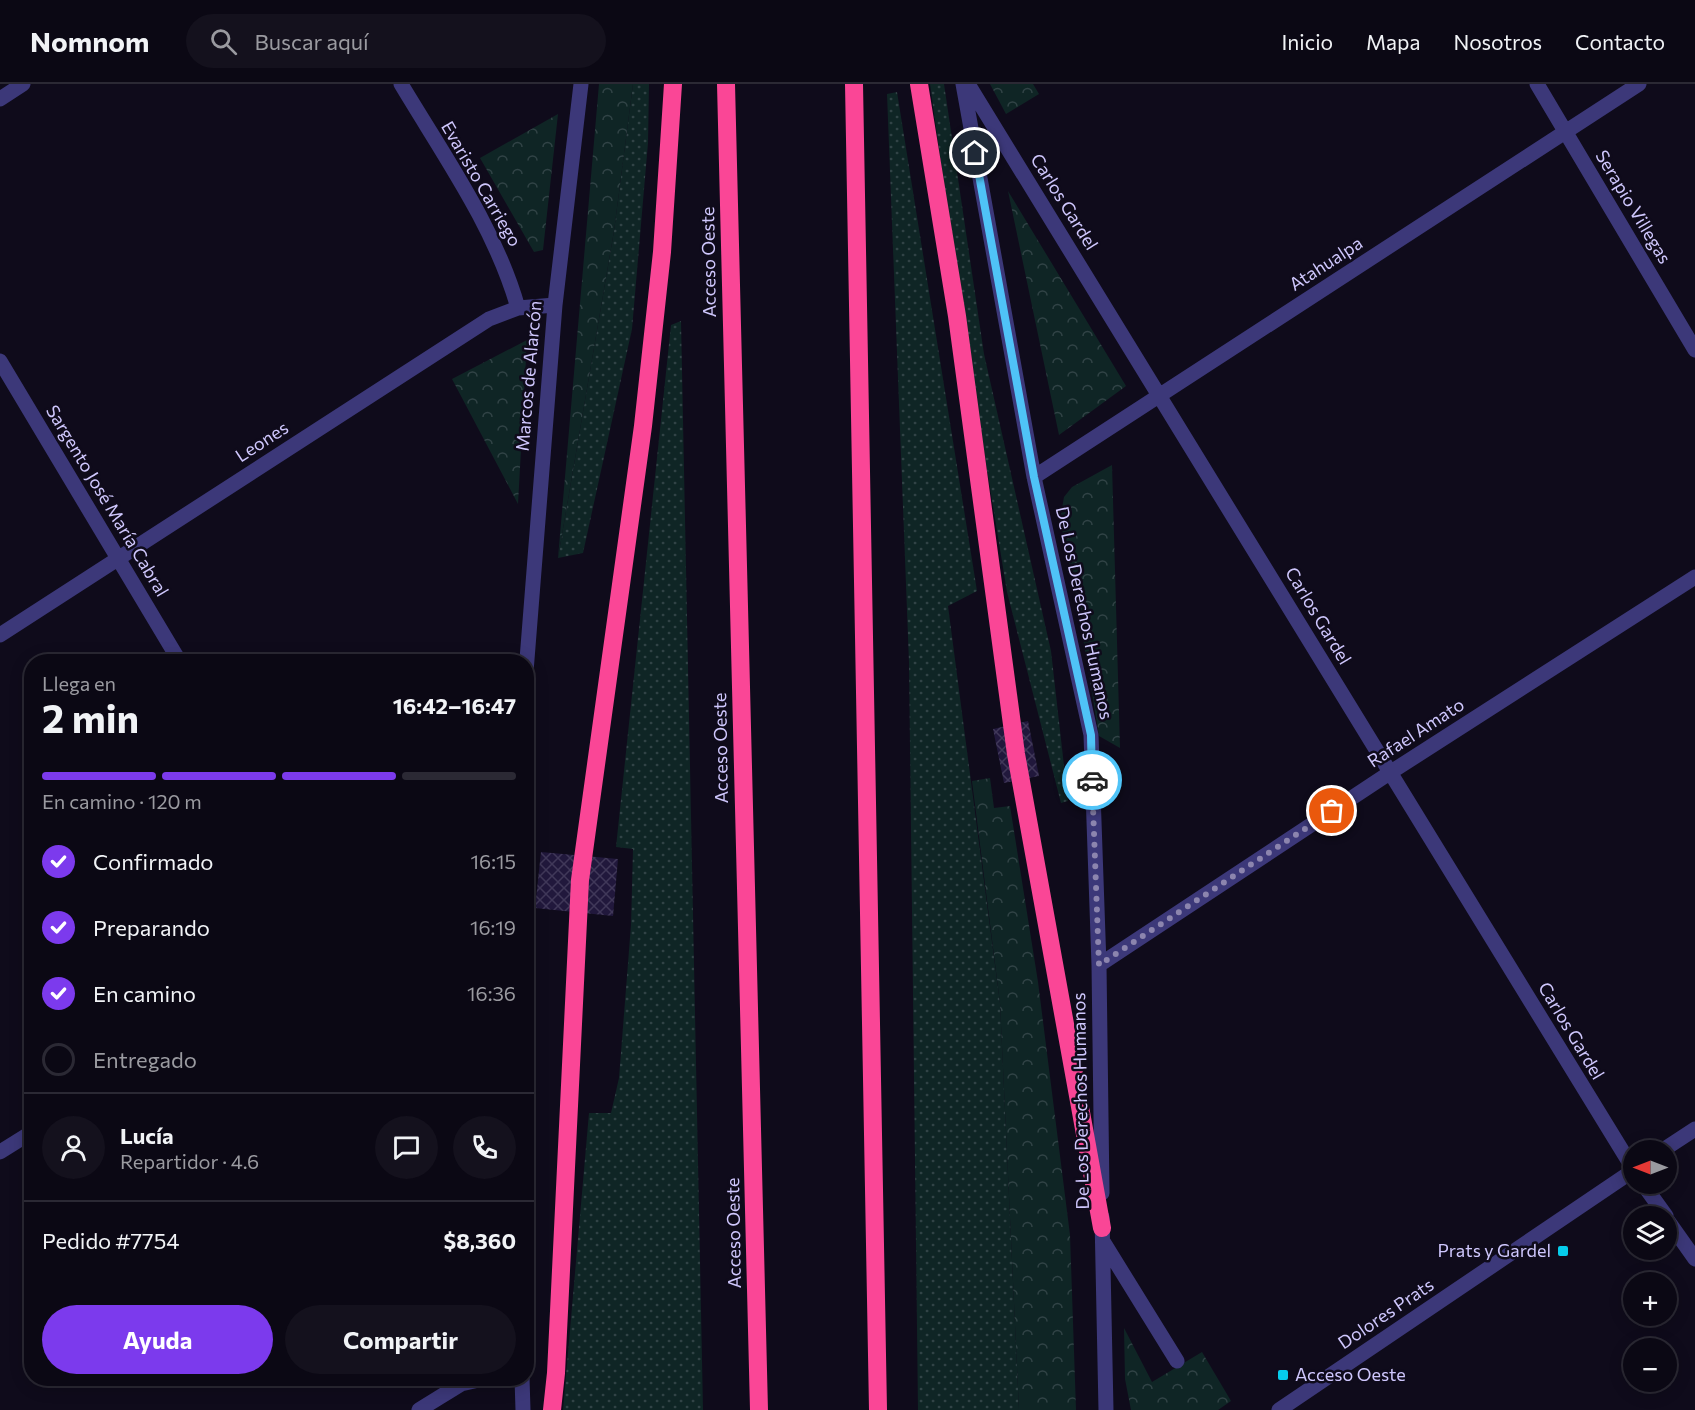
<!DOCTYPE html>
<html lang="es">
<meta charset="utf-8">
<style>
:root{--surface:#0b0814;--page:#14111d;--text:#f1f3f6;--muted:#9a9aa0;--line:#2b2934;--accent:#7c3aed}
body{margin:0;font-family:Commissioner,sans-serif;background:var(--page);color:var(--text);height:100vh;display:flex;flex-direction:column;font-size:22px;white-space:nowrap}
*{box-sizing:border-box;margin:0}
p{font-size:20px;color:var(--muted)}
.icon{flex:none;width:33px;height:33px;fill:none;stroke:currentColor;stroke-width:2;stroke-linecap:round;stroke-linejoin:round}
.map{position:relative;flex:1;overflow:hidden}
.drawer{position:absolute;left:24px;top:570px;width:510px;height:732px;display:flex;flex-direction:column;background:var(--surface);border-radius:24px;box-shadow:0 3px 15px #0003,0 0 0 2px var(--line)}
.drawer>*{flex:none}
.needle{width:39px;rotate:270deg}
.buttons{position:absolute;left:1623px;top:1056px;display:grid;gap:12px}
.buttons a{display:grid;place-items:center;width:54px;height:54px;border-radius:50%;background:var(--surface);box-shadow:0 3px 15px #0003,0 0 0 2px var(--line);font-size:30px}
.pin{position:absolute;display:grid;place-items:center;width:51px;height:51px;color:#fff;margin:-26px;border:3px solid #fff;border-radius:50%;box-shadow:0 2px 6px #0007}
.courier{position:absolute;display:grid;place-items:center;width:60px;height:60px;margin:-30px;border:4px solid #4fc3f7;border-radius:50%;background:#fff;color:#222;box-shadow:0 2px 8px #0007}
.overview em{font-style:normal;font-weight:700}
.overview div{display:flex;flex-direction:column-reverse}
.overview{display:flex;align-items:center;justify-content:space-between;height:102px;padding:0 18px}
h1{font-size:39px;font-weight:700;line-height:45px}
.bar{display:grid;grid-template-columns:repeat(4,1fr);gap:9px 6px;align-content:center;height:72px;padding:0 18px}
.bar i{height:8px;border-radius:4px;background:var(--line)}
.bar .active{background:var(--accent)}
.bar p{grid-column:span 4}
.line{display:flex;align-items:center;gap:15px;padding:0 18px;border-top:2px solid var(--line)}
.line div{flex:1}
.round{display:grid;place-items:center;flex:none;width:63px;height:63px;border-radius:32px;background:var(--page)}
ol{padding:0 18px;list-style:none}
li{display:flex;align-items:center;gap:18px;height:66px}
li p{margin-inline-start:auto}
li .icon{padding:6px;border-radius:50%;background:var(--accent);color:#fff;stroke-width:4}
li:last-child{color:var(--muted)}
li i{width:33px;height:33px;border:3px solid var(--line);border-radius:50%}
.cta{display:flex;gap:12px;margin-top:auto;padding:12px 18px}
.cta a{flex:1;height:69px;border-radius:36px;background:var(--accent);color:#fff;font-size:24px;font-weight:700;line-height:69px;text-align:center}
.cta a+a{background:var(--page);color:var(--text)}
header{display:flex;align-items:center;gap:36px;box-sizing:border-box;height:84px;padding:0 30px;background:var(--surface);border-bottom:2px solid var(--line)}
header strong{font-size:28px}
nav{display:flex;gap:33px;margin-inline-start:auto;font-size:21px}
.search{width:420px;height:54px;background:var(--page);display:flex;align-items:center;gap:15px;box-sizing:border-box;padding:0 21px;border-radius:33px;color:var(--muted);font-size:22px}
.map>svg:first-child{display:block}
</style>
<header>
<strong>Nomnom</strong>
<div class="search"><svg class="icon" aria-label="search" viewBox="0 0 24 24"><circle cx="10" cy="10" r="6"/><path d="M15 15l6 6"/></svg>Buscar aquí</div>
<nav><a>Inicio</a><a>Mapa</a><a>Nosotros</a><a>Contacto</a></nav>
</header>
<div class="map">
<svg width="1695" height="1326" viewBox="0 0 1695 1326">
<defs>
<pattern id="grass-dots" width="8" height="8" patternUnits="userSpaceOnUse" patternTransform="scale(1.5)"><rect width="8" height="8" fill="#0f2525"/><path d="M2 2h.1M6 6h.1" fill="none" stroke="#314346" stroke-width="1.8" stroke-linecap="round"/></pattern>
<pattern id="forest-crowns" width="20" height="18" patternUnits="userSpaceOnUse" patternTransform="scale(1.5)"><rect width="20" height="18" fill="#0f2525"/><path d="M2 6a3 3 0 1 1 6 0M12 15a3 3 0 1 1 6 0" fill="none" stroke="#314346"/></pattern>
<pattern id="building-cross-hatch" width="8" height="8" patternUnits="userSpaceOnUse" patternTransform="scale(1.5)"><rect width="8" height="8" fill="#21183c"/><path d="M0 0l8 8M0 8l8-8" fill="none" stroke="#403859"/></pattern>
</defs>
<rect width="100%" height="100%" fill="#0f0b1b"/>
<!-- grass -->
<path fill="url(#grass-dots)" d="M633,0H649L648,59L632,245L583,469L558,474L614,147Z
M930,0H944L984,270L1051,567L1068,717L1061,719L1007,508L962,232Z
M897,8L977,507L948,522L1000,919L1019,1326H918L909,578L887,10Z
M681,237L703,1326H563L589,1029H611L619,994L631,841L633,765L616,763L671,241Z"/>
<!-- forest -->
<path fill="url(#forest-crowns)" d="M599,0H633L614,147L558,474Z
M990,0H1033L1039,10L1006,30Z
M558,30L543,166L534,168L480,74Z
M1008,107L1126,302L1059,351Z
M527,256L518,420L452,295Z
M1112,381L1120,664L1099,652L1077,517L1060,436L1064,413L1072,403Z
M990,694L994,724L1010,722L1038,898L1070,1151L1076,1326H1019L1000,919L972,697Z
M1124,1244L1152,1298L1202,1268L1231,1317L1218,1326H1131L1125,1295Z"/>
<!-- building -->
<path fill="url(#building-cross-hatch)" d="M1028,637L1039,692L1004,699L993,645Z
M541,768L618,775L613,832L535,824Z"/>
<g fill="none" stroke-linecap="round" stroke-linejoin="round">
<!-- minor -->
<path stroke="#3c3879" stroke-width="15" d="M401,0C444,72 495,143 518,224
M963,0L1034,393L1091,651L1099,881L1102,1109
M968,0L1634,1086
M1537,0L1695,266
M0,15L23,0
M0,277L180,578
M1034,393L1639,0
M0,551L489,235L518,224L555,221
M526,588L555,221L581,0
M1099,881L1391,688L1695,493
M1663,1066L1695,1045
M0,1068L32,1048
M1643,1100L1666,1132
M1102,1133L1106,1326
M1666,1134L1695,1175
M1104,1159L1177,1277
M522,1294L523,1326
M419,1326L461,1300L483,1295H522
M1279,1326L1634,1086"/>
<!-- highway -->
<path stroke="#fa4696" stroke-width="18" d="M726,0L759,1326
M854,0L878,1326
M919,0L957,232L1016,670L1102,1144
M552,1326L556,1289L580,796L643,342L662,168L673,0"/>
</g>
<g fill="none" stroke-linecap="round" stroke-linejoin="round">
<!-- done -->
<path stroke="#8c85ae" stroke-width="6" stroke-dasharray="0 10.8" d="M1092,696L1099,881L1332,727"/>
<!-- route -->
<path stroke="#4fc3f7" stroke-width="8" d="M975,69L1034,393L1091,651L1092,696"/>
</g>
<!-- markers -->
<g fill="#06cceb" stroke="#0f0b1b" stroke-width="2">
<rect x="1557" y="1161" width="12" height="12" rx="3"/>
<rect x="1277" y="1285" width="12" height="12" rx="3"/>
</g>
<g text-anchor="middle" stroke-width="5" stroke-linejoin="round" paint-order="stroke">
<!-- street labels -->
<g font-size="18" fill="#cfc7fd" stroke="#0f0b1b">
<text transform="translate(481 100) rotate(60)" y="6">Evaristo Carriego</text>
<text transform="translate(1064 118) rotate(58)" y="6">Carlos Gardel</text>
<text transform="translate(1633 123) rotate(59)" y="6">Serapio Villegas</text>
<text transform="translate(709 178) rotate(-91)" y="6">Acceso Oeste</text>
<text transform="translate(1326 180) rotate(-33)" y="6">Atahualpa</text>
<text transform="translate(529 292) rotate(-85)" y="6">Marcos de Alarcón</text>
<text transform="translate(262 358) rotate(-33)" y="6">Leones</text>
<text transform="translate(107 417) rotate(59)" y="6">Sargento José María Cabral</text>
<text transform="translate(1084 529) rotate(78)" y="6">De Los Derechos Humanos</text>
<text transform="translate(1318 532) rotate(59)" y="6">Carlos Gardel</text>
<text transform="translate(1416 649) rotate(-33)" y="6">Rafael Amato</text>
<text transform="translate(721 664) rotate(-91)" y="6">Acceso Oeste</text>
<text transform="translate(1571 947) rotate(59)" y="6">Carlos Gardel</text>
<text transform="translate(1081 1017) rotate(-91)" y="6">De Los Derechos Humanos</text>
<text transform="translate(734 1149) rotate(-91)" y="6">Acceso Oeste</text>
<text transform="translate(1386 1230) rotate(-34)" y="6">Dolores Prats</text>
</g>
<!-- poi labels -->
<g font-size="18" fill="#cfc7fd" stroke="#0f0b1b" text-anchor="end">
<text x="1551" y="1173">Prats y Gardel</text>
<text x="1295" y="1297" text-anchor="start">Acceso Oeste</text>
</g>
</g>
</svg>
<div class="buttons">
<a><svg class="needle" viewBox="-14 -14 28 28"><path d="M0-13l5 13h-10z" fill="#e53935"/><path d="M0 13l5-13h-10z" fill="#9a9aa0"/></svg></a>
<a><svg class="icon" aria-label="layers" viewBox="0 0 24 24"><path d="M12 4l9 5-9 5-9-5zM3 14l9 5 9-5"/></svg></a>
<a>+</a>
<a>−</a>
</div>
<div class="pin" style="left:1332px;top:727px;background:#ea580c"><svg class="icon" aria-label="bag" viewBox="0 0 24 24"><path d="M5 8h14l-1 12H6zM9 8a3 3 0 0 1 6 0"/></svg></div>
<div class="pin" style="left:975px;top:69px;background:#1f2937"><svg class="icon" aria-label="home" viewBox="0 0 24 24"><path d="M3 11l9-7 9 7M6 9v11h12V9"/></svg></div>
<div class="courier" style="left:1092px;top:696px"><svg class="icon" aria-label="car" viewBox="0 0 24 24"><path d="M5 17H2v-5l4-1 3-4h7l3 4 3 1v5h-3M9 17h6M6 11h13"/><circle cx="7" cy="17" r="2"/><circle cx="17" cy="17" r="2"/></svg></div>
<section class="drawer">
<div class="overview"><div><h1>2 min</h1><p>Llega en</p></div><em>16:42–16:47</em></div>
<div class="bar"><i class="active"></i><i class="active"></i><i class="active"></i><i></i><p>En camino · 120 m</p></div>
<ol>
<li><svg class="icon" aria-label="check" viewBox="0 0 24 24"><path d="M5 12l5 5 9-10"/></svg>Confirmado<p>16:15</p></li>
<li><svg class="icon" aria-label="check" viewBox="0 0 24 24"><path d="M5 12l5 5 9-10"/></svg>Preparando<p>16:19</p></li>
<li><svg class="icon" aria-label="check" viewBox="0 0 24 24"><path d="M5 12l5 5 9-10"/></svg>En camino<p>16:36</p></li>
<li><i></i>Entregado</li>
</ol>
<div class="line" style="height:108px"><a class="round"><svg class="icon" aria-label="person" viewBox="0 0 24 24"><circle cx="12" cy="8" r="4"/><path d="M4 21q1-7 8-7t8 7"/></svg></a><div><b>Lucía</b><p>Repartidor · 4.6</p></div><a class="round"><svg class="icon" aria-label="chat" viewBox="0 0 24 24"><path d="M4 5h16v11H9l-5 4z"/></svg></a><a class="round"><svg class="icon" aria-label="phone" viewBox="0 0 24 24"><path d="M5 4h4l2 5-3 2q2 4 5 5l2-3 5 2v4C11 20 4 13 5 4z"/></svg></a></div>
<div class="line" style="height:78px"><div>Pedido #7754</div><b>$8,360</b></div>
<div class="cta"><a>Ayuda</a><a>Compartir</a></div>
</section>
</div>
